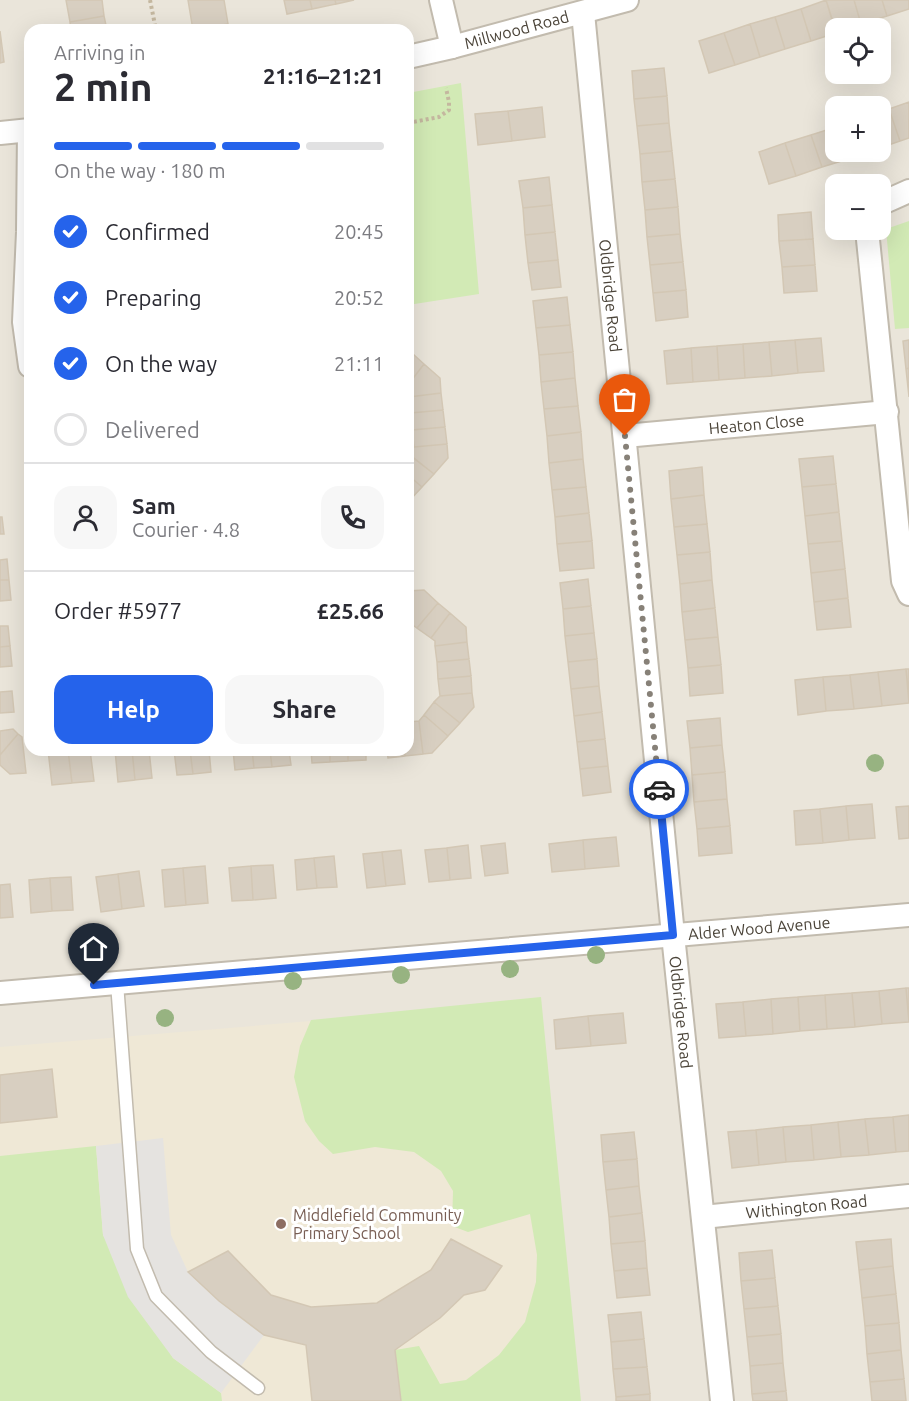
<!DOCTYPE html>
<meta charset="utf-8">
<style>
:root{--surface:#fff;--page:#f7f7f7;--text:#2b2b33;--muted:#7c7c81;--line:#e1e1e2;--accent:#2563eb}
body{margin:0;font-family:Ubuntu,sans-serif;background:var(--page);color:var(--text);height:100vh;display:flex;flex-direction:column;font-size:22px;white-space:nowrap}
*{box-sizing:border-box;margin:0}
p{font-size:20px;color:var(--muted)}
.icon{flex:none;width:33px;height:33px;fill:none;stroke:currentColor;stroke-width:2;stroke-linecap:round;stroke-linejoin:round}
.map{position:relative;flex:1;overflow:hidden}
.drawer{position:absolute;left:24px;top:24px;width:390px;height:732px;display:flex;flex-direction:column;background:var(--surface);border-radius:18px;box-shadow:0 6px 24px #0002}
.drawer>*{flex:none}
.buttons{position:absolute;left:825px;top:18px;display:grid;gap:12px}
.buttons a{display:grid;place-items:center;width:66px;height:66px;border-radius:12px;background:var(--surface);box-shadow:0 6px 24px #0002;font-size:30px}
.pin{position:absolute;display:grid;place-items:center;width:51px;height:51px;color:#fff;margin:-62px -26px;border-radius:50% 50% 50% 0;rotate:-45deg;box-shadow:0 0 6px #0007}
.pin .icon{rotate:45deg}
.courier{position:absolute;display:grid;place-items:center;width:60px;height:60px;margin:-30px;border:4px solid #2563eb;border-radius:50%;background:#fff;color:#222;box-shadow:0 2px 8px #0007}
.headline em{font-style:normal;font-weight:700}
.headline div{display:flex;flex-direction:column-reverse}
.headline{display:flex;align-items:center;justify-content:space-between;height:102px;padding:0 30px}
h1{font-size:39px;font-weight:700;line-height:45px}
.bar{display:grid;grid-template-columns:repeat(4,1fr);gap:9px 6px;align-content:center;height:72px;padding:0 30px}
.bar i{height:8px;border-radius:4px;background:var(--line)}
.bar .on{background:var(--accent)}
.bar p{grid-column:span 4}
.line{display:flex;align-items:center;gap:15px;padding:0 30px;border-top:2px solid var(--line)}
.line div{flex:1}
.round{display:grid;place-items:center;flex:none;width:63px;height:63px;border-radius:18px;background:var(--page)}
ol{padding:0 30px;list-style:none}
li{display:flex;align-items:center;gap:18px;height:66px}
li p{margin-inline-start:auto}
li .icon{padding:6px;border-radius:50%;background:var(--accent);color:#fff;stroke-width:4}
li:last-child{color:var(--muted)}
li i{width:33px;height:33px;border:3px solid var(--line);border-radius:50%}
.action{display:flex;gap:12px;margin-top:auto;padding:12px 30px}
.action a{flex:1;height:69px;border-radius:18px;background:var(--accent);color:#fff;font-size:24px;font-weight:700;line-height:69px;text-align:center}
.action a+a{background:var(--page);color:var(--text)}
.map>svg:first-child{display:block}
</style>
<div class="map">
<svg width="909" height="1401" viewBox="0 0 909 1401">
<rect width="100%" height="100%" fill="#f6f3ec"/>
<!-- residential -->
<path fill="#eae5da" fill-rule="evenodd" d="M0,0H909V1401H0ZM836,28H880V74H836ZM30,30H408V750H30ZM836,106H880V152H836ZM836,184H880V230H836Z"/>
<!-- education -->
<path fill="#efe8d6" d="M539,1002L578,1401H0V1047Z"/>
<!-- green -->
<path fill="#d2eab5" d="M461,83L479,294L408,305V93Z
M909,221V328L895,329L886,229Z
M541,997L581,1401H401L395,1350L419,1346L440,1384L466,1380L499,1355L525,1322L536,1282L537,1255L530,1214L468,1232L452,1226L453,1191L441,1171L414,1152L375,1147L333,1154L319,1141L305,1121L294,1077L300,1046L311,1020Z
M96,1146L103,1235L173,1358L221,1393L222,1401H0V1156Z"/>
<!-- parking -->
<path fill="#e5e3e0" d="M163,1138L171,1235L188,1272L264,1335L221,1393L173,1358L128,1297L103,1235L96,1146Z"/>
<!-- building -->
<path fill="#d8cfc1" stroke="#d3c7b4" stroke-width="1.5" d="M66,0H102L104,16L70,22Z
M188,0H224L228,24L193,30Z
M284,0H310L312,9L287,14Z
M310,0H335L336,4L312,9Z
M335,0H354L336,4Z
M826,0H854L861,24L848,28H836V31Z
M826,0L836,33L811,41L801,9Z
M854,0H882L887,16L861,24Z
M882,0H909V9L887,16Z
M801,9L811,41L785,49L775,17Z
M104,16L107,30H71L70,22Z
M775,17L785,49L760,57L750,24Z
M750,24L760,57L735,65L724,33Z
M0,31L4,62L0,63Z
M724,33L735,65L709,73L699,41Z
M664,68L667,96L634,99L632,71Z
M667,96L669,123L637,126L634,99Z
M909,102V138L900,141L889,109Z
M542,107L545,137L512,141L508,111Z
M889,109L900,141L880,148V112Z
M508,111L512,141L478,145L475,114Z
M669,123L672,151L640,154L637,126Z
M836,127V152H845L848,159L822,167L811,135Z
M811,135L822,167L796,176L785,143Z
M785,143L796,176L769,184L759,152Z
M672,151L675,179L642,182L640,154Z
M845,152H870L848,159Z
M549,177L552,205L523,208L519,181Z
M675,179L678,207L645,210L642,182Z
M552,205L555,232L525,235L523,208Z
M678,207L680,234L647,237L645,210Z
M811,212L813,239L779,241L778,215Z
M555,232L558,260L528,263L525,235Z
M680,234L683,262L650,265L647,237Z
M813,239L815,265L782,267L779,241Z
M558,260L561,287L532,290L528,263Z
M683,262L686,290L653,293L650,265Z
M815,265L817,291L784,293L782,267Z
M686,290L688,317L656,321L653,293Z
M567,297L570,325L536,328L533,301Z
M570,325L573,352L539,355L536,328Z
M821,338L824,371L798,373L795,340Z
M795,340L798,373L772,376L769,342Z
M909,340V368L906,369L903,341Z
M769,342L772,376L745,378L743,344Z
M743,344L745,378L719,380L717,346Z
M717,346L719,380L693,382L691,348Z
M691,348L693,382L667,384L664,351Z
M573,352L575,378L541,382L539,355Z
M413,354L424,364L408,385V359Z
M424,364L440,378L441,393L409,397L408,385Z
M909,368V397L906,369Z
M575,378L578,406L544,409L541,382Z
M441,393L443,410L411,413L409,397Z
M578,406L581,432L547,436L544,409Z
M443,410L445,427L412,430L411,413Z
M445,427L447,444L414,447L412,430Z
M581,432L583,459L549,463L547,436Z
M447,444L448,458L434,474L409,454L414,447Z
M408,454L434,474L422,487L408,475Z
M833,456L836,484L802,487L799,459Z
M583,459L586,487L552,490L549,463Z
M702,467L704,495L671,499L669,471Z
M408,475L422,487L408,502Z
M836,484L839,512L805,516L802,487Z
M586,487L589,513L555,517L552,490Z
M704,495L707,524L674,527L671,499Z
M839,512L842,541L808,544L805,516Z
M589,513L592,541L557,544L555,517Z
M0,517H2L4,534H0Z
M707,524L710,552L677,555L674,527Z
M592,541L594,568L560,571L557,544Z
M842,541L845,569L811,573L808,544Z
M710,552L712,580L680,584L677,555Z
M7,559L9,580H0V560Z
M845,569L848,598L814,602L811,573Z
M588,579L591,606L563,609L560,583Z
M0,580H9L11,600L0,601Z
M712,580L715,608L682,612L680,584Z
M424,590L438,603L417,628L410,623L408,591Z
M848,598L851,627L817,630L814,602Z
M438,603L450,613L431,638L417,628Z
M591,606L594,633L565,636L563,609Z
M715,608L718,637L685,640L682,612Z
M450,613L466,627L467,642L435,646V641L431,638Z
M0,626H8L10,646L0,647Z
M594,633L597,659L568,662L565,636Z
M718,637L721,665L688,668L685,640Z
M467,642L469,659L437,662L435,646Z
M10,646L12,666L0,667V647Z
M469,659L471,676L438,679L437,662Z
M597,659L599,686L571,689L568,662Z
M721,665L723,693L690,696L688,668Z
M906,669H909V696Z
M906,669L909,703L882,706L878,672Z
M878,672L882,706L854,709L850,675Z
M850,675L854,709L826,711L823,677Z
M471,676L472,693L440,696L438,679Z
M823,677L826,711L798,715L795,680Z
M599,686L602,712L574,716L571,689Z
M12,691L14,712L0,713V692Z
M472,693L474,707L460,723L434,702L440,696Z
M434,702L460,723L448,736L424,715Z
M602,712L605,739L577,742L574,716Z
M424,715L448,736L432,753L423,754L419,721Z
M720,718L722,745L690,748L687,721Z
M419,721L423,754L405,756V750H408V722Z
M13,729L18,734L0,755V731Z
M18,734L22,737L26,773L10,774L0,765V755Z
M605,739L608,766L580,769L577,742Z
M722,745L725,772L692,775L690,748Z
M48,750H68L72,783L52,785Z
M68,750H90L94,781L72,783Z
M115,750H132L135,780L118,782Z
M132,750H149L152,778L135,780Z
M174,750H190L193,774L177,775Z
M190,750H209L211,772L193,774Z
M233,750H252L254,768L235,770Z
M252,750H270L272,767L254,768Z
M270,750H289L291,765L272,767Z
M311,750H330V762L312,763Z
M330,750H348V761L330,762Z
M348,750H366V760L348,761Z
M387,750H405V756L388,758Z
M608,766L611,792L583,796L580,769Z
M725,772L727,799L694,802L692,775Z
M727,799L730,826L697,829L694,802Z
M872,804L875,838L849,840L846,806Z
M846,806L849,840L823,843L820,809Z
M909,806V838L899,839L896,807Z
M820,809L823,843L796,845L794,811Z
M730,826L732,853L699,856L697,829Z
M616,837L619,866L585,869L583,840Z
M583,840L585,869L552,872L549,844Z
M505,843L508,873L485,876L481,846Z
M468,845L471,878L450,880L447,848Z
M447,848L450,880L429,882L425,850Z
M401,850L405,884L386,886L382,852Z
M382,852L386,886L367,888L363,854Z
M334,856L337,887L317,888L314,858Z
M314,858L317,888L297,890L295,860Z
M273,865L276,898L253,900L251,866Z
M205,866L208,903L186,905L183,868Z
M251,866L253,900L232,901L229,868Z
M183,868L186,905L165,907L162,870Z
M139,871L144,906L122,909L118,874Z
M118,874L122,909L101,912L96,877Z
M71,877L73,910L52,911L50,878Z
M50,878L52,911L31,913L29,880Z
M10,884L13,917L0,918V885Z
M906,988H909V1022Z
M906,988L909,1022L882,1024L879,991Z
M879,991L882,1024L855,1027L852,993Z
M852,993L855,1027L827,1029L825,995Z
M825,995L827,1029L800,1031L798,997Z
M798,997L800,1031L773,1034L771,999Z
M771,999L773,1034L746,1036L743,1002Z
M743,1002L746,1036L719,1038L716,1004Z
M623,1013L626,1043L591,1046L588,1016Z
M588,1016L591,1046L556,1049L554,1020Z
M52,1069L57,1117L0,1123V1075Z
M909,1115V1151L896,1152L893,1117Z
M893,1117L896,1152L869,1155L865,1119Z
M865,1119L869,1155L841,1157L838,1122Z
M838,1122L841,1157L814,1160L811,1125Z
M811,1125L814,1160L786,1162L783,1127Z
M783,1127L786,1162L759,1165L756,1130Z
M756,1130L759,1165L732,1168L728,1132Z
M634,1132L637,1159L603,1162L601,1135Z
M637,1159L639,1186L606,1190L603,1162Z
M639,1186L642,1213L609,1217L606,1190Z
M642,1213L645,1241L611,1244L609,1217Z
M451,1239L502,1266L485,1290L464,1295L440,1318L395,1350L401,1401H312L306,1345L264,1335L219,1301L188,1272L228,1251L271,1295L311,1307L377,1303L431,1270Z
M891,1239L893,1266L859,1270L856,1242Z
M645,1241L647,1268L614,1271L611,1244Z
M772,1250L775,1278L741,1281L739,1253Z
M893,1266L896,1294L862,1298L859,1270Z
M647,1268L650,1295L617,1298L614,1271Z
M775,1278L778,1306L744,1309L741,1281Z
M896,1294L899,1323L865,1326L862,1298Z
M778,1306L781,1334L747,1337L744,1309Z
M641,1312L644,1339L611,1342L608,1315Z
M899,1323L901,1350L867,1354L865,1326Z
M781,1334L783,1363L750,1366L747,1337Z
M644,1339L647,1367L613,1369L611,1342Z
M901,1350L904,1379L870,1382L867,1354Z
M783,1363L786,1391L752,1394L750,1366Z
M647,1367L650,1394L616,1397L613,1369Z
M904,1379L906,1401H872L870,1382Z
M786,1391L787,1401H753L752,1394Z
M650,1394V1401H616V1397Z"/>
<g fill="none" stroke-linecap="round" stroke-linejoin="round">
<!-- service casing -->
<g stroke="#c2bbae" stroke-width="15">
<path id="service" d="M117,983L137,1249L156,1296L211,1352L258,1388"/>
</g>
<!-- minor casing -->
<g stroke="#c2bbae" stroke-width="26">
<g id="minor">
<path d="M441,0L452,47"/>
<path id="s1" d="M583,13L673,935L722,1401"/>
<path id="s2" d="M408,57L452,47L627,0"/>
<path d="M29,130L28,232L24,322L30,366"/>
<path d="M0,133L30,130"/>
<path d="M880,204L909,191"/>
<path d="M867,230L903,581L909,594"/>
<path id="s3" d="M625,436L887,412"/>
<path id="s4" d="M0,993L909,915"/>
<path id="s5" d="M703,1217L909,1196"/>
</g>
</g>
<!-- path -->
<path stroke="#c4b79f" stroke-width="4" stroke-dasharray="3 3" stroke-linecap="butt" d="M150,0L156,30
M408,123L439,117L449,110V102L446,88"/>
<!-- service -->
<use href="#service" stroke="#fff" stroke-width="12"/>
<!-- minor -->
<use href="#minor" stroke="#fff" stroke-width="22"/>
</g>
<!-- trees -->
<g fill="#97b381">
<circle cx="875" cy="763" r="9"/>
<circle cx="596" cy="955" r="9"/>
<circle cx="510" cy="969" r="9"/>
<circle cx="401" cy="975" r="9"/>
<circle cx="293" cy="981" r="9"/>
<circle cx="165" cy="1018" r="9"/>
</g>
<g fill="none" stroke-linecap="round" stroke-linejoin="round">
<!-- done -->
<path stroke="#878178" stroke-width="6" stroke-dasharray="0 10.8" d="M625,436L659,789"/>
<!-- route -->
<path stroke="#2563eb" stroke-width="8" d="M94,985L673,935L659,789"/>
</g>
<!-- markers -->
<circle fill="#8d6e63" stroke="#fff" stroke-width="2" cx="281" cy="1224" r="6"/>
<g text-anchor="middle" stroke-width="6" stroke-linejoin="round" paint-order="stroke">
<!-- street labels -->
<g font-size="16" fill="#4b4439" stroke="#fff">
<text dy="6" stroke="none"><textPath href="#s2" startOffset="112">Millwood Road</textPath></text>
<text dy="6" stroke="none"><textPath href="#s1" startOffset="284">Oldbridge Road</textPath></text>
<text dy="6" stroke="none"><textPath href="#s3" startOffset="132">Heaton Close</textPath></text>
<text dy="6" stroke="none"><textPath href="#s4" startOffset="762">Alder Wood Avenue</textPath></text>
<text dy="6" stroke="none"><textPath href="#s1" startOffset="1004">Oldbridge Road</textPath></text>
<text dy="6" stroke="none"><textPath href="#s5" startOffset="104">Withington Road</textPath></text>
</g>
<!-- education labels -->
<g font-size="16" fill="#785e54" stroke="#fff" text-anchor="start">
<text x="293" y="1221">Middlefield Community<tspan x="293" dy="18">Primary School</tspan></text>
</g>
</g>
</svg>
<div class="buttons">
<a><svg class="icon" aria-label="locate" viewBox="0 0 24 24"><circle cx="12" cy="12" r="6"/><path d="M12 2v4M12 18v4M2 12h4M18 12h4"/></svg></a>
<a>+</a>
<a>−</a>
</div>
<div class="pin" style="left:625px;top:436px;background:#ea580c"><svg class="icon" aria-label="bag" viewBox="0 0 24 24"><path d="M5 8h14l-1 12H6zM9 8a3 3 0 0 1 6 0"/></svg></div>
<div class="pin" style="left:94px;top:985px;background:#1f2937"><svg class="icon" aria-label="home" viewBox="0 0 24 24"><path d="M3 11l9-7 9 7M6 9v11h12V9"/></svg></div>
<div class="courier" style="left:659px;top:789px"><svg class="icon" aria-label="car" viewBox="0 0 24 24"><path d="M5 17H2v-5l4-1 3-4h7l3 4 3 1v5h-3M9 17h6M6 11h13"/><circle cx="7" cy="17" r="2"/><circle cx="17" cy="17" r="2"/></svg></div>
<section class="drawer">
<div class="headline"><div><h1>2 min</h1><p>Arriving in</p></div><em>21:16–21:21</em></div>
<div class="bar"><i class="on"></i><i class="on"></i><i class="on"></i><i></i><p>On the way · 180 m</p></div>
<ol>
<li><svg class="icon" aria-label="check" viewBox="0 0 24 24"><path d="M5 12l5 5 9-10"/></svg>Confirmed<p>20:45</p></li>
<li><svg class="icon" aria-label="check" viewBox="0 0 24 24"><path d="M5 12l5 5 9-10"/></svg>Preparing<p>20:52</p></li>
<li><svg class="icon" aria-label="check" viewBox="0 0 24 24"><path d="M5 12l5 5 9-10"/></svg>On the way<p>21:11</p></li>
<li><i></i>Delivered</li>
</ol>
<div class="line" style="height:108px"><a class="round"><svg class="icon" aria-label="person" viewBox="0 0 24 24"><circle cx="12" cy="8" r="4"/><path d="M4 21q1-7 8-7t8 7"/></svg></a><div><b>Sam</b><p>Courier · 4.8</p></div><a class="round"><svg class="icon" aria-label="phone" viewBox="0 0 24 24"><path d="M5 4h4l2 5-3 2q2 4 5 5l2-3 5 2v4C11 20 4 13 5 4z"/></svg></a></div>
<div class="line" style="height:78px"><div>Order #5977</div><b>£25.66</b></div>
<div class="action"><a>Help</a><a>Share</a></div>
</section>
</div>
